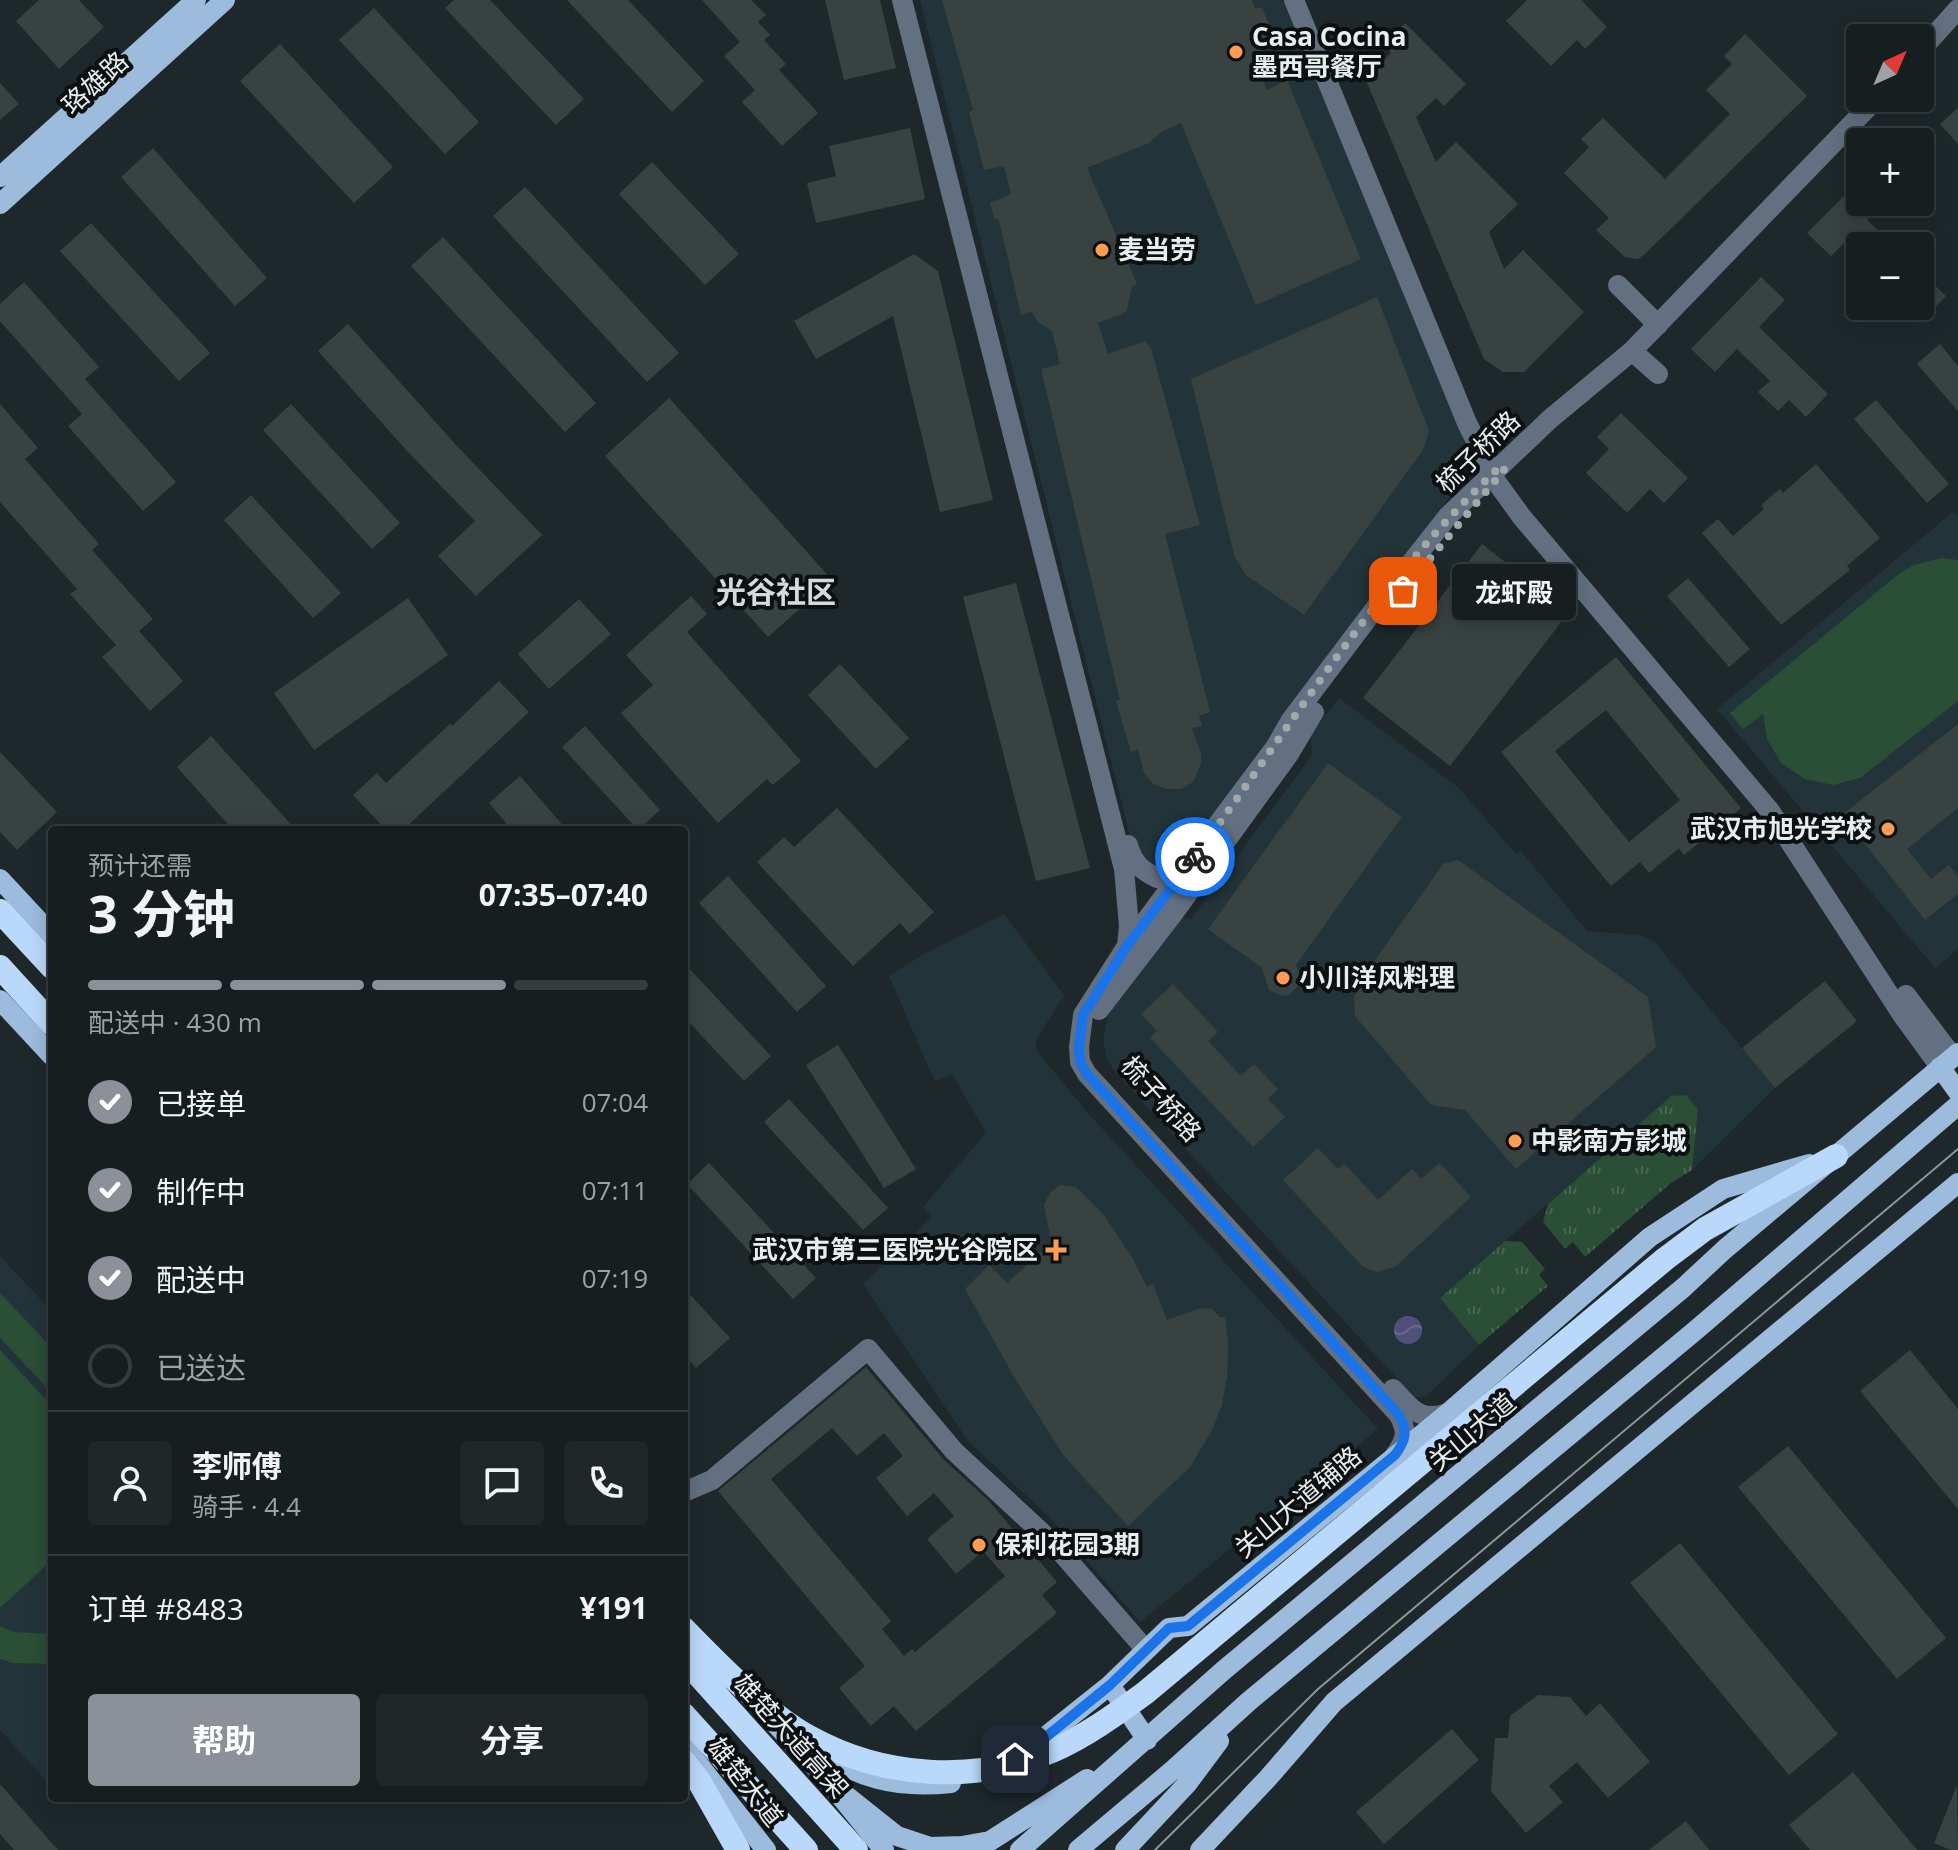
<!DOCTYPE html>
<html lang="zh">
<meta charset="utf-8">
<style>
:root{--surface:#161e20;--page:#1f2729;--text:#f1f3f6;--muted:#9ea2a5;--line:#353c3e;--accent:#8c9099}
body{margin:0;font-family:"Open Sans","Noto Sans SC",sans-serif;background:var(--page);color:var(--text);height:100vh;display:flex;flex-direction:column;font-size:30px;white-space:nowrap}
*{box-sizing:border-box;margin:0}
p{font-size:26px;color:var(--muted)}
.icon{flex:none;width:44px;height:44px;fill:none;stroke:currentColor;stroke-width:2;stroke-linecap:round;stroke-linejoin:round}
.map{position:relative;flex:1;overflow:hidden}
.sheet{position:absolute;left:48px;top:826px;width:640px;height:976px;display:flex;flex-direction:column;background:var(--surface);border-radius:8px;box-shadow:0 4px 20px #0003,0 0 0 2px var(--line)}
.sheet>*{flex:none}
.needle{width:52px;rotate:44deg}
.fabs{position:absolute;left:1846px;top:24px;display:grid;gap:16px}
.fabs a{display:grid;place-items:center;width:88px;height:88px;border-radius:8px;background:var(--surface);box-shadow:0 4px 20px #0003,0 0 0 2px var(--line);font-size:40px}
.pin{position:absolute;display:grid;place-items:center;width:68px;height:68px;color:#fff;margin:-34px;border-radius:16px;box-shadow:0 4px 12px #0006}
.courier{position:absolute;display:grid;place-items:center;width:80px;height:80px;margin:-40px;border:6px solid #1a73e8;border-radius:50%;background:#fff;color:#222;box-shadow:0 2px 10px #0007}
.bubble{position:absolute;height:56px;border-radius:8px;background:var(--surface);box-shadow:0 4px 20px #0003,0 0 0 2px var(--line);font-size:26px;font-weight:700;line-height:56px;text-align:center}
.head em{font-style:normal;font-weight:700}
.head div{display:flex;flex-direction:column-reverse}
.head{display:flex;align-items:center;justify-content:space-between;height:136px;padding:0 40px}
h1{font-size:52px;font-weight:700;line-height:60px}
.bar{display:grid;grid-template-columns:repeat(4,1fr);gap:12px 8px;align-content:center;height:96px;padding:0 40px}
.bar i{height:10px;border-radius:6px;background:var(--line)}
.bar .current{background:var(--accent)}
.bar p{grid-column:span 4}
.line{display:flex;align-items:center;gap:20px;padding:0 40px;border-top:2px solid var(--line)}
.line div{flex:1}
.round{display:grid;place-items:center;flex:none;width:84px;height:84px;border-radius:8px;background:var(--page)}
ol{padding:0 40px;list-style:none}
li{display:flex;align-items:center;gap:24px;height:88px}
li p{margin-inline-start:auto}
li .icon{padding:8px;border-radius:50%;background:var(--accent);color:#fff;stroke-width:4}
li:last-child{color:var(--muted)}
li i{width:44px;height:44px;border:4px solid var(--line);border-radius:50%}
.primary-button{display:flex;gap:16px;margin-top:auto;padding:16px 40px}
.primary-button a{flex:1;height:92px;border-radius:8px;background:var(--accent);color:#fff;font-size:32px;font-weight:700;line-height:92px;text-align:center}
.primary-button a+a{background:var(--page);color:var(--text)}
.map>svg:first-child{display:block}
</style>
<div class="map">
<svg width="1958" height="1850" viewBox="0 0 1958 1850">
<defs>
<pattern id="grass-tufts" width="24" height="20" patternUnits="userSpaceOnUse" patternTransform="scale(2)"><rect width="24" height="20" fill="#2a4e36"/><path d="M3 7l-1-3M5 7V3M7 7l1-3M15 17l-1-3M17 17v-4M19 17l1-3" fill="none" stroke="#496853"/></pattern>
<pattern id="water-waves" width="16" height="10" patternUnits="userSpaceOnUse" patternTransform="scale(2)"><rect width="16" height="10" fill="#51507b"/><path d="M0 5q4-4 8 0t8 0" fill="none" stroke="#6a6a8e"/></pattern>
</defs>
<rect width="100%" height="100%" fill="#1e282b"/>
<!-- built -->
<path fill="#223339" d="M920,0H1288L1463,432L1465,459L1455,490L1343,636L1175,866L1169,869L1151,866L1134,852Z
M1954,511L1958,516V949L1935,968L1717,709Z
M1339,698L1459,788L1516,854L1521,851L1587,931L1641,935L1654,941L1775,1088L1692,1170L1698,1110L1671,1096L1440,1298L1479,1345L1427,1396L1415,1398L1115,1072L1107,1059L1103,1040L1107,1018L1113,1006L1177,917L1191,919L1312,755L1311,734Z
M1004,914L1064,995L1035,1042L1038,1052L1087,1112L1378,1429L1140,1622L1049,1517L968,1441L863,1284L932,1217L923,1207L986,1133L952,1074L935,1082L889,976L924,954Z
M0,1256L52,1311V1787L0,1730Z"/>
<!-- grass -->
<path fill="url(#grass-tufts)" d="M1686,1095L1698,1110L1692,1170L1671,1183L1585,1257L1573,1242L1565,1249L1543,1222L1548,1204L1671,1096Z
M1505,1241L1522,1242L1545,1269L1539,1275L1548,1286L1479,1345L1440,1298Z"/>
<!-- green -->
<path fill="#2a4e36" d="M1941,558L1958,560V701L1860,778L1833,785L1805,779L1781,763L1767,739L1763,714L1743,729L1730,713L1901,572L1914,565Z
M0,1293L52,1348V1393L0,1338Z
M0,1350L52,1406V1560L0,1608Z
M0,1626L14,1632L52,1634V1664L12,1663L0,1659Z"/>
<!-- water -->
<path fill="url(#water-waves)" d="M1394 1330a14 14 0 1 1 28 0a14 14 0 1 1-28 0Z"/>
<!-- building -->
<path fill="#384341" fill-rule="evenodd" d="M39,0H79L104,27L59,69L16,21Z
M454,0H490L584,99L556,125L445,8Z
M567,0H628L704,81L672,112Z
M702,0H751L766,15L758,22L770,35L764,40L786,64L779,70L818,113L782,146L742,102L755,90L724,56L740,42Z
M825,0H880L896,68L844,80Z
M942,0H1252L1255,9L1262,7L1277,44L1252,56L1267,90L1287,80L1361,259L1256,305L1181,123L1161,132L1149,143L1087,168L1137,284L1132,286L1127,310L1122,314L1098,323L1108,354L1145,341L1151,348L1200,525L1165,534L1210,712L1199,716L1202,726L1192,728L1201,754V764L1193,782L1181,789H1166L1153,784L1144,773L1138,749L1131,752L1116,701L1120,700L1041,369L1060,364L1052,331L1038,322L1031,311L1021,315L999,220L994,218L990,203L1011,194L1004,166L984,170L969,112L973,110Z
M1527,0H1581L1607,27L1585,49L1577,40L1551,66L1506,21Z
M374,8L479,122L445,154L339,40Z
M1405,23L1466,84L1444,106L1436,98L1416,117L1436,162L1456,142L1518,204L1489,232L1504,269L1523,250L1584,312L1524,372H1503L1484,359L1365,78L1391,53L1383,44Z
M1745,34L1807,96L1645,254L1638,259L1625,257L1596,230L1609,218L1564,173L1589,147L1581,139L1603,118L1665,179L1730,114L1706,90L1732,64L1724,56Z
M280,44L393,167L354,203L240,81Z
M0,83L19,104L0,120Z
M1958,108V144L1940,124Z
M910,128L925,199L816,223L807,183L836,176L829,146Z
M153,148L267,278L235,306L121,177Z
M652,162L739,254L705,285L619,194Z
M1860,180V202H1884L1867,220L1894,246H1860V256L1845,242L1831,256L1807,233Z
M525,187L679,353L647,382L493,216Z
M91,223L210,353L179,381L60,251Z
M443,237L596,403L565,432L411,266Z
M914,254L938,271L993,500L940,512L893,316L816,359L794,321Z
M1920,271L1946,296L1920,323Z
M1761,277L1785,300L1759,327L1828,394L1806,417L1789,400L1778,411L1758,392L1770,381L1737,349L1715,372L1691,349Z
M24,282L99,367L85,379L176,482L143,511L68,426L82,414L0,321V304Z
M1377,297L1429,431L1423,450L1304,615L1247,576L1235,558L1191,379Z
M348,324L456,445L542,535L476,596L438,556L475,521L408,452L318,351Z
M1940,344L1958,366V411L1917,364Z
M669,398L832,580L768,637L605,456Z
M1876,400L1949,484L1927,503L1854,419Z
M0,404L38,448L25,459L99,544L92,550L153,619L139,631L183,681L150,711L102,657L116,645L70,594L77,589L0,502Z
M291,404L400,523L372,549L263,430Z
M1621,413L1688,478L1664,503L1650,489L1627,513L1586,473L1609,449L1597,437Z
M1816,464L1880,538L1847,566L1850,570L1781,625L1702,533L1718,519L1733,536L1764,509L1761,505L1780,489L1783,493Z
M251,495L341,593L313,618L224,520Z
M1482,544L1569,612L1450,766L1363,698Z
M1688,578L1750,649L1729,667L1667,596Z
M1016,583L1090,868L1036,881L963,597Z
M691,596L707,614L687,632L801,761L773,785L767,779L718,823L621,713L653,685L626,655Z
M408,598L448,655L314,750L274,693Z
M579,599L611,634L549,689L518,654Z
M1616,657L1741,808L1684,855L1679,848L1649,873L1640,862L1611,886L1501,752ZM1606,710L1680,800L1629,842L1555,751Z
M840,664L909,738L876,769L808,695Z
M499,681L529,712L403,830H386L353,795L377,773L386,783L450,724L452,726Z
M1958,724V808L1907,849L1931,879L1949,865L1958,876V894L1925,920L1842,815Z
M585,726L660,810L638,830L562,747Z
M211,736L296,830H233L177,767Z
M0,752L57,812L17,850L0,832Z
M1328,763L1402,817L1296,965L1301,978L1299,985L1289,995L1282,996L1269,990L1262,968L1208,929Z
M520,776L567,830H512L489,803Z
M837,808L934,912L910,934L900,923L853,966L757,862L784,837L794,847Z
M1458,860L1648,997L1656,1047L1516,1169L1465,1110L1431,1105L1355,1016L1354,998L1361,980L1443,864Z
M728,876L826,986L797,1012L699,903Z
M684,963L771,1056L744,1081L684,1017Z
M1825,981L1857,1021L1775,1088L1742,1048Z
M1173,984L1218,1032L1208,1041L1241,1076L1254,1064L1278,1089L1268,1099L1285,1117L1253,1147L1150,1038L1157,1031L1141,1014Z
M838,1045L916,1169L884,1188L806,1065Z
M789,1099L888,1208L863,1230L764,1122Z
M1318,1148L1338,1169L1344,1163L1378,1200L1412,1169L1421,1179L1440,1163L1471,1197L1395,1267L1376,1272L1362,1266L1283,1180Z
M709,1163L816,1278L793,1299L687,1184Z
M1060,1185L1076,1187L1104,1215L1132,1257L1147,1287L1153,1284L1167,1320L1201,1308L1212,1309L1220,1317H1225L1228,1345L1227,1377L1222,1405L1212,1430L1190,1467L1128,1526L1064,1456L1017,1382L965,1289L989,1265L1007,1283L1051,1243L1044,1204L1051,1192Z
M684,1288L730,1338L696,1368L684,1355Z
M1910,1350L1958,1409V1509L1860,1391Z
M866,1367L944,1460L989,1501L1057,1582L1042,1595L1057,1613L916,1731L894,1706L871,1726L839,1688L865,1666L718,1491ZM832,1428L857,1456L884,1433L903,1456L876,1478L907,1516L934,1493L954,1516L927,1539L956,1574L983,1551L1005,1576L915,1652L912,1649L904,1656L882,1629L891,1621L771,1479Z
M1788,1446L1946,1638L1897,1679L1738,1487Z
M1680,1543L1838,1734L1789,1775L1630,1583Z
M1538,1695L1570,1697L1586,1716L1600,1703L1650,1762L1608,1798L1577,1762L1549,1786L1563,1802L1526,1833L1491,1791L1495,1738H1508L1510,1716Z
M1452,1729L1479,1760L1384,1844L1356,1812Z
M1853,1772L1917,1850H1810L1789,1825Z
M0,1784L58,1850H14L0,1834Z
M1957,1785L1958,1850H1951L1934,1843Z
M1686,1821L1709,1850H1649Z"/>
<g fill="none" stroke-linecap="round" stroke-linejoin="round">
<!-- minor -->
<path stroke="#627081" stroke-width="20" d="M902,0L1124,869L1129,926L1127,946
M1294,0L1467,423L1495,480L1521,516L1770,811L1903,1016L1940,1067
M1920,51L1958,9
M1618,285L1658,325
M1632,351L1658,374
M1128,845C1133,863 1141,870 1157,878L1187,867
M1906,995L1953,1057
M1099,1010L1173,914L1289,754L1314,712
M1393,1389C1411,1408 1419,1423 1448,1413
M1395,1455C1406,1440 1408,1432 1399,1415L1087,1074L1080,1062L1079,1047L1083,1015L1127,946L1276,746L1291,720L1377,606L1448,516L1550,419L1632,351L1877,98
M684,1492L712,1480L868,1349L954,1451L1053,1543L1146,1650"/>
<!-- major -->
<path stroke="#9cbbdd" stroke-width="20" d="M0,177L196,0
M0,204L225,0
M0,879L52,935
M0,1000L52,1056
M1940,1067L1958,1092
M1110,1685L1147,1740
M772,1720L829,1782L884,1850
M684,1746L766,1850
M811,1747C858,1778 894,1789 951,1783
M1021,1756L1110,1685L1169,1628L1188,1626L1448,1413L1650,1237L1723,1189L1809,1164
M829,1782L897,1836L930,1847L962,1846L990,1841L1087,1779
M1020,1850L1224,1670L1683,1288L1725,1249L1958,1053
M1078,1850L1173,1770L1248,1702L1696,1330L1958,1105
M1125,1850L1187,1784L1219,1741
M1200,1850L1268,1778L1334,1702L1958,1183"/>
<!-- highway -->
<path stroke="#bad8f9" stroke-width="24" d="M0,911L52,967
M0,967L52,1024
M684,1629C718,1664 767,1714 809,1737C883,1778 974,1784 1052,1751C1086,1736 1116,1714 1145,1693L1665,1259L1705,1229L1836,1156
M684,1659L856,1850
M684,1715L806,1850
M684,1762L699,1781L738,1850"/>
<!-- tram -->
<path stroke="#8e9699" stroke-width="2" d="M1155,1850L1318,1689L1958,1149"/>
</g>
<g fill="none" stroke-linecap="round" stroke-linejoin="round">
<!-- done -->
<path stroke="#a1a9ab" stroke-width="8" stroke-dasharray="0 14.4" d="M1195,857C1293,724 1380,578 1502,465L1504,470L1403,591"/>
<!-- route -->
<path stroke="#1a73e8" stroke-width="10" d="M1015,1759L1025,1754L1110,1685L1169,1628L1188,1626L1395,1455C1406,1440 1408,1432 1399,1415L1087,1074L1080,1062L1079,1047L1083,1015L1127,946L1195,857"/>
</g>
<!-- markers -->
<g fill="#fd9c55" stroke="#0c1011" stroke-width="3">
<circle cx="1236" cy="52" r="8"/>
<circle cx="1102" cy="250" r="8"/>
<circle cx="1888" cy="829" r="8"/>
<circle cx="1283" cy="978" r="8"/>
<circle cx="1515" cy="1141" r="8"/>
<path d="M1052 1238h8v8h8v8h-8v8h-8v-8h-8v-8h8z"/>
<circle cx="979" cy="1545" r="8"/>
</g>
<g text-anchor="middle" stroke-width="8" stroke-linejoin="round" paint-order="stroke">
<!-- poi labels -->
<g font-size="26" font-weight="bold" fill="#e7eef0" stroke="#0c1011" text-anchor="start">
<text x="1252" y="46">Casa Cocina<tspan x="1252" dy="30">墨西哥餐厅</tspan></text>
<text x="1118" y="259">麦当劳</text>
<text x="1872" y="838" text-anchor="end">武汉市旭光学校</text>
<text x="1299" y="987">小川洋风料理</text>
<text x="1531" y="1150">中影南方影城</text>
<text x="1038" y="1259" text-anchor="end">武汉市第三医院光谷院区</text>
<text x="995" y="1554">保利花园3期</text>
</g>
<!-- street labels -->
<g font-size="26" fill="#e7eef0" stroke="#0c1011">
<text transform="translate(95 83) rotate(-42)" y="9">珞雄路</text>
<text transform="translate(1478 452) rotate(-44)" y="9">梳子桥路</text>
<text transform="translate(1161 1099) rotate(48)" y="9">梳子桥路</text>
<text transform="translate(1472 1432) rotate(-40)" y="9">关山大道</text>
<text transform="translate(1298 1502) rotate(-40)" y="9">关山大道辅路</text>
<text transform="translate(791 1736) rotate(48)" y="9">雄楚大道高架</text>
<text transform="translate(745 1782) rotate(52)" y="9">雄楚大道</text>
</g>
<!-- quarter labels -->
<g font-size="30" font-weight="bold" fill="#d0dce0" stroke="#0c1011">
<text x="776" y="603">光谷社区</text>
</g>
</g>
</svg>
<div class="fabs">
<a><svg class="needle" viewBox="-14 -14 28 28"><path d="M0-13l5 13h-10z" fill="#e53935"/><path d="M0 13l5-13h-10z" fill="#9ea2a5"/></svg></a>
<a>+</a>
<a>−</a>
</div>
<div class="pin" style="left:1403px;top:591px;background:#ea580c"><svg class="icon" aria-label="bag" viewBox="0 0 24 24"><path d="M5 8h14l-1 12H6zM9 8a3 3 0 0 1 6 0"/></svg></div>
<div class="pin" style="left:1015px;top:1759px;background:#1f2937"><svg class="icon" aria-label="home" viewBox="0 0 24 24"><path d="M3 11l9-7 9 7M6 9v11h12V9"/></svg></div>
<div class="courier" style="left:1195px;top:857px"><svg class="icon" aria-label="bike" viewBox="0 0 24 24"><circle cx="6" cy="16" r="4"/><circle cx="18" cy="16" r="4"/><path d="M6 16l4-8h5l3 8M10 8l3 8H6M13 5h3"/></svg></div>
<div class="bubble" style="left:1452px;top:564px;width:124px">龙虾殿</div>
<section class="sheet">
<div class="head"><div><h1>3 分钟</h1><p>预计还需</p></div><em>07:35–07:40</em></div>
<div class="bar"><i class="current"></i><i class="current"></i><i class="current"></i><i></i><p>配送中 · 430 m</p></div>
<ol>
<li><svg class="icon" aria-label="check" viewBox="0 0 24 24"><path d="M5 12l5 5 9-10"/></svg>已接单<p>07:04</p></li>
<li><svg class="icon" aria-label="check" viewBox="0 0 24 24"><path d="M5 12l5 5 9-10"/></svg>制作中<p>07:11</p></li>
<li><svg class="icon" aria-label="check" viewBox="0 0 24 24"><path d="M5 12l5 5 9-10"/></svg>配送中<p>07:19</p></li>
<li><i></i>已送达</li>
</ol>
<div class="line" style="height:144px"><a class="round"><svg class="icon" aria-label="person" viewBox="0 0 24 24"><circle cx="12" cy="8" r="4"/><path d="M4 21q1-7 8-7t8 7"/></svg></a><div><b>李师傅</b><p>骑手 · 4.4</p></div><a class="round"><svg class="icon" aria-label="chat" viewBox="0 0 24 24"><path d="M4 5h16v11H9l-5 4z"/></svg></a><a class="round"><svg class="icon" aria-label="phone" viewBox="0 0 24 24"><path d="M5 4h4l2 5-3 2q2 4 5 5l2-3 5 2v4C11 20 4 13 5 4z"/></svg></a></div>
<div class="line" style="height:104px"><div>订单 #8483</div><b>¥191</b></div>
<div class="primary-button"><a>帮助</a><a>分享</a></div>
</section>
</div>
